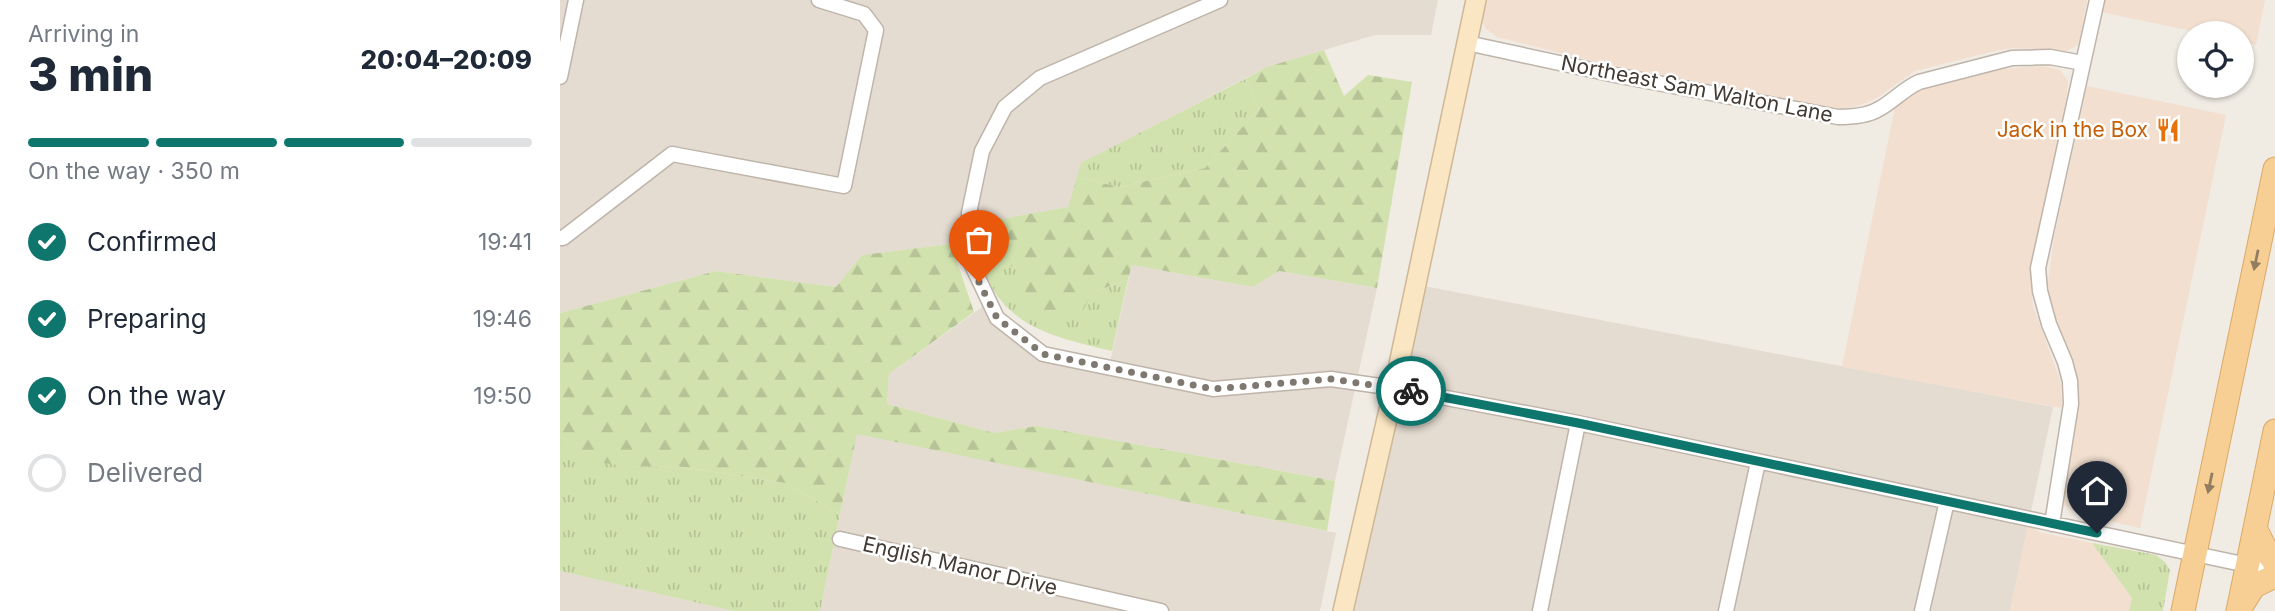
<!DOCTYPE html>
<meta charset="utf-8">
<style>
:root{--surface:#fff;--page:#f6f6f7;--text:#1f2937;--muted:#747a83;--line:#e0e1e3;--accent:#0f766e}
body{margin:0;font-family:Inter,sans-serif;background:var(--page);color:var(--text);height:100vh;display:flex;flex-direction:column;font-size:26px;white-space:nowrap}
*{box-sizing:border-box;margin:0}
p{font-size:23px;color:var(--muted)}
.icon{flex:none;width:38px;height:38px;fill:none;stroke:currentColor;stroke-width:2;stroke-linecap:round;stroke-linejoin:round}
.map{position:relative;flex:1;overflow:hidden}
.sheet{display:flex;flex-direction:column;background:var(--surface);width:560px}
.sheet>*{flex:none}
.fabs{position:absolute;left:1617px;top:21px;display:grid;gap:14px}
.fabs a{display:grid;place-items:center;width:77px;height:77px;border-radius:50%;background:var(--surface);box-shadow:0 2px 5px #0004;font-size:35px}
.pin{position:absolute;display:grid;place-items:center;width:60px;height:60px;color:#fff;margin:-72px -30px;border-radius:50% 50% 50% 0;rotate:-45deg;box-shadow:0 0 7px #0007}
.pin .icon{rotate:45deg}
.courier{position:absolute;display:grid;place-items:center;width:70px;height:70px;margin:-35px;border:5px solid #0f766e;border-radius:50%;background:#fff;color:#222;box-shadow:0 2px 9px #0007}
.summary em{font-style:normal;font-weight:800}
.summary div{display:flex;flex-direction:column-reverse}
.summary{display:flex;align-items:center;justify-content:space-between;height:119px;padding:0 28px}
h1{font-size:46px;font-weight:800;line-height:52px}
.bar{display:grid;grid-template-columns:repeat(4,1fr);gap:10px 7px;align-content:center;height:84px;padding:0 28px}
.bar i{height:9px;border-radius:5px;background:var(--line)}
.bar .active{background:var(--accent)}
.bar p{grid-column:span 4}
ol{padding:0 28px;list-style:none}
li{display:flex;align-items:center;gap:21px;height:77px}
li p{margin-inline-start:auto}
li .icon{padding:7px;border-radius:50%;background:var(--accent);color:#fff;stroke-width:4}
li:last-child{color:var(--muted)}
li i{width:38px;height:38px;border:4px solid var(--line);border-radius:50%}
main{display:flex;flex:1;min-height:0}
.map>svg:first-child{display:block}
</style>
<main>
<section class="sheet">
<div class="summary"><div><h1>3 min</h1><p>Arriving in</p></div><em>20:04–20:09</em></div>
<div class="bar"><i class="active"></i><i class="active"></i><i class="active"></i><i></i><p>On the way · 350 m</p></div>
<ol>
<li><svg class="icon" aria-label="check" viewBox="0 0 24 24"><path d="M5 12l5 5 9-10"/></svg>Confirmed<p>19:41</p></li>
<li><svg class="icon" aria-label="check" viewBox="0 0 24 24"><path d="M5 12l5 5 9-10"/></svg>Preparing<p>19:46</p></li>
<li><svg class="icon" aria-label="check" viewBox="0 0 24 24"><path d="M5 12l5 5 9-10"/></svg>On the way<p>19:50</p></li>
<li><i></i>Delivered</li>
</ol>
</section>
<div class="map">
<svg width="1715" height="611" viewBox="0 0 1715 611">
<defs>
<pattern id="grass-tufts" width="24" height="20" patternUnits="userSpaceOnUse" patternTransform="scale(1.75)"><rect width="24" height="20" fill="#d1e2ae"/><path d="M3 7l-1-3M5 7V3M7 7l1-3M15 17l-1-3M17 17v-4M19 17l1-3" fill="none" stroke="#b5c396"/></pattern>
<pattern id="forest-firs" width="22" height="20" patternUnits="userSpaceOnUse" patternTransform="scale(1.75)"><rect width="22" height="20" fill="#d1e2ae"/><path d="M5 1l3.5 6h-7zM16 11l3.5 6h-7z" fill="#b5c396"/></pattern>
</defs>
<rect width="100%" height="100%" fill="#f0ebe3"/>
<!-- residential -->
<path fill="#e4dcd1" d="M0,0H878L871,35H815L707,67L522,163L508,207L430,221L426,240L302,255L276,287L156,271L0,313Z
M572,265L693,287L719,271L817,288L775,481L477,426L434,433L327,404L329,374L425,305L474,343L550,362Z
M864,286L1493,407L1450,611H792Z
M297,433L776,533L760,611H260Z
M0,571L173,611H0Z"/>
<!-- commercial -->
<path fill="#f2dfcf" d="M925,0H1527L1520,38L1517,45L1510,49L1505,51L1453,48L1434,51L1355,71L1318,97L1306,103L1294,107L1268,109L1048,65L937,37L925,28L922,22Z
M1543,0H1705L1696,45L1682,42V33H1641L1541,12Z
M1483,66L1500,70L1508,81L1506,99L1471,287L1473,306L1500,380L1502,400L1501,408L1282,367L1335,107L1359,91L1442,69Z
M1527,86L1666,115L1580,528L1518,514L1504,505L1503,499L1515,435L1519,393L1513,364L1491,308L1488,283L1494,238Z
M1469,520L1478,532L1532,543L1572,598L1569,611H1450Z"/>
<!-- grass -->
<path fill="url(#grass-tufts)" d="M685,79L699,109L645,168L559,187L517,177L521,163Z
M426,240L438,265L460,267L532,292L568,280L552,351C500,338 446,329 425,272C421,262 419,252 416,241Z
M0,435L12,450L68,467L116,466L225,483L280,514L260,611H173L0,571Z
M1532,543L1596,555L1605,562L1610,570L1603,611H1569L1572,598Z"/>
<!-- forest -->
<path fill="url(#forest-firs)" d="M764,50L784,96L808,75L852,82L817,288L719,271L693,287L572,265L568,280L532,292L521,315L487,313L463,289L460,267L438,265L426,240L430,221L508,207L517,177L559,187L645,168L699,109L685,79L707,67Z
M391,244L414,312L329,374L327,404L434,433L477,426L775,481L767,531L297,434L280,514L225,483L116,466L68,467L39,462L12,450L0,435V313L156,271L276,287L302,255Z"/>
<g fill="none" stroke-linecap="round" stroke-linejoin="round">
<!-- street casing -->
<g stroke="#beb4aa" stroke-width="17">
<path id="street" d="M660,0L480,78L445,107L422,151L409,213L411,263L437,318L483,354L653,389L771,379L834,388L1018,423L1715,571
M907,43L1055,75L1278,117C1291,117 1306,116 1317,110C1332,103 1343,89 1359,82L1452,58L1490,57L1523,63
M0,77L16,0
M0,238H3L112,154L284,186L316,30L304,14L259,0
M1492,524L1511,404L1510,381L1505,362L1489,324L1480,291L1478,268L1537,0
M280,539L601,611
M980,611L1018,423
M1166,611L1198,462
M1362,611L1387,501"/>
</g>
<!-- secondary casing -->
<g stroke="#ceb896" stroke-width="22">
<path id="secondary" d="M783,611L834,388L916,0"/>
</g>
<!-- primary casing -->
<g stroke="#daa967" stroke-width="25">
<path id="primary" d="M1695,528L1707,552L1715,563
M1682,605L1694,586L1715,576
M1623,611L1715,169
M1678,611L1715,431"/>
</g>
<!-- street -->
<use href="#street" stroke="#fff" stroke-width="14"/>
<!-- secondary -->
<use href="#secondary" stroke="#fae6c3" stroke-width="19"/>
<!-- primary -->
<use href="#primary" stroke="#f7cf95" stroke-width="23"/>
</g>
<!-- one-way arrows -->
<defs><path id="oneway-solid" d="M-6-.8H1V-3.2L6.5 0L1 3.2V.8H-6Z" transform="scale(1.75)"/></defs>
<g fill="#937d60">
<use href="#oneway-solid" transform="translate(1696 260) rotate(102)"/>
<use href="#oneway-solid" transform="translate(1650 483) rotate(102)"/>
</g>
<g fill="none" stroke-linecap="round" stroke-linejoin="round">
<!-- done -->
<path stroke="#7f7871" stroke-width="7" stroke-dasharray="0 12.6" d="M419,282L437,318L483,354L653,389L771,379L851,391"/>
<!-- route -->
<path stroke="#0f766e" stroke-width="9" d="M851,391L1018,423L1537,533"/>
</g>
<!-- icons -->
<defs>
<g id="restaurant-bare" transform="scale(1.89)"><path d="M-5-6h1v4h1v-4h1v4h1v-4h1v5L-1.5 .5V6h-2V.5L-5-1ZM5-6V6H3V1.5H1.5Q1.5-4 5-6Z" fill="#e8710a" stroke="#fff" stroke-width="2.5" paint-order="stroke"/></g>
</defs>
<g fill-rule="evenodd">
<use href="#restaurant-bare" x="1608" y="130"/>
</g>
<g text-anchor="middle" stroke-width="5" stroke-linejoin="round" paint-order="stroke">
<!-- street labels -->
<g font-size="21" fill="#423a34" stroke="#fff">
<text transform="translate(1137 89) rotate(11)" y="7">Northeast Sam Walton Lane</text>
<text transform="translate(400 566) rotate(13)" y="7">English Manor Drive</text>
</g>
<!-- food labels -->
<g font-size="21" fill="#c56008" stroke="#fff" text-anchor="end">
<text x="1588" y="137">Jack in the Box</text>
</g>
</g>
</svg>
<div class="fabs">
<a><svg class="icon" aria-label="locate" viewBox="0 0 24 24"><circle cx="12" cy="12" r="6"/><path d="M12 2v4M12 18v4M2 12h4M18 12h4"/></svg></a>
</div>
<div class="pin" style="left:419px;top:282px;background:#ea580c"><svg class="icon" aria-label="bag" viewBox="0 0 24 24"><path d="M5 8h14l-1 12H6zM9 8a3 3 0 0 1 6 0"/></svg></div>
<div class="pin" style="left:1537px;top:533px;background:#1f2937"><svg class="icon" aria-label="home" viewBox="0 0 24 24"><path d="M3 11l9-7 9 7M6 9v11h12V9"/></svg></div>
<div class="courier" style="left:851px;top:391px"><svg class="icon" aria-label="bike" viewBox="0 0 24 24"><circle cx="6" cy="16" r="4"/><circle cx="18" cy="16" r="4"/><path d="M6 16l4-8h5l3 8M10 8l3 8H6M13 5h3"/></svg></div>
</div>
</main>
